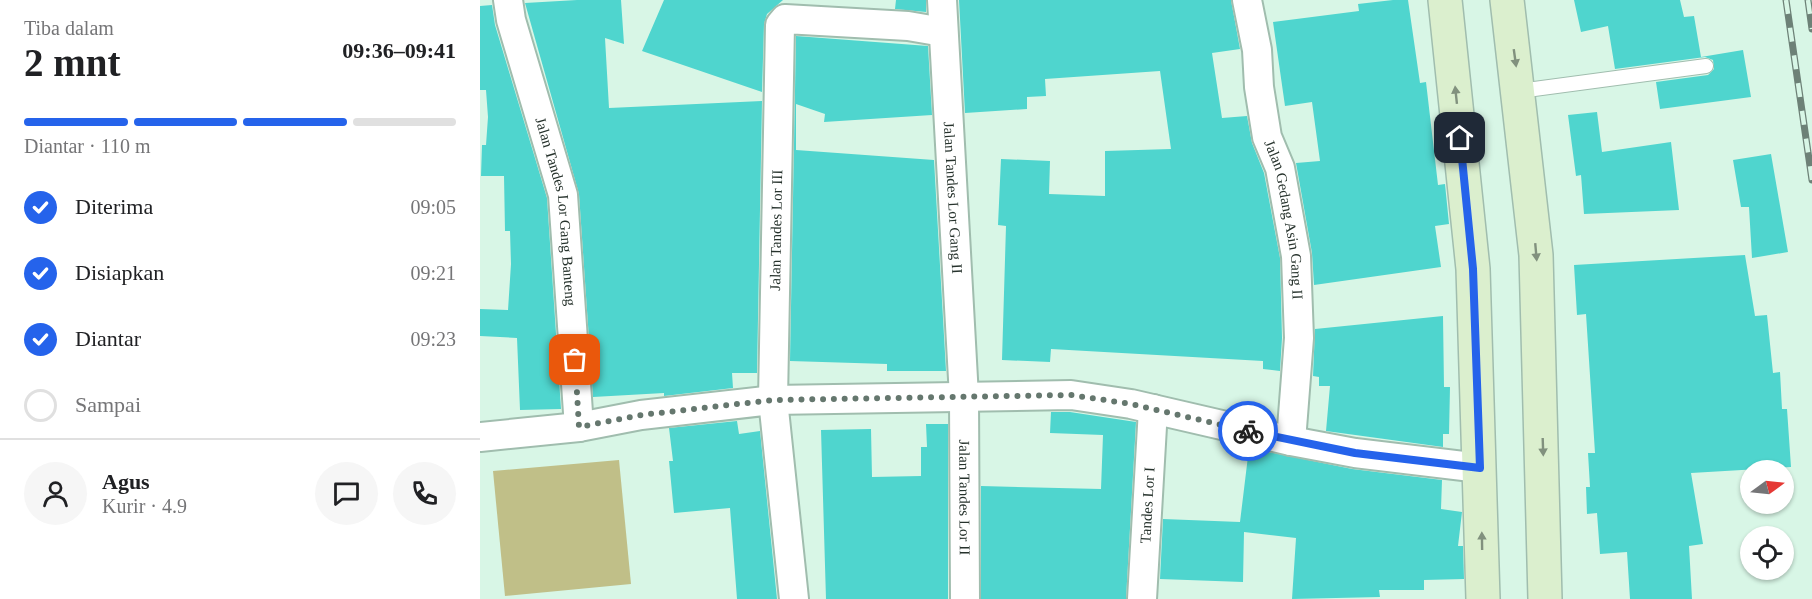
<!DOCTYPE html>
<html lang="id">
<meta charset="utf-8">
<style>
:root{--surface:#fff;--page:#f6f6f6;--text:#202124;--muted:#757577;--line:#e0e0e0;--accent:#2563eb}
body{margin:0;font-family:"Times New Roman",serif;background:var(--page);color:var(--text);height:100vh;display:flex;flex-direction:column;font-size:22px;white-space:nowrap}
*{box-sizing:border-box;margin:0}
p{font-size:20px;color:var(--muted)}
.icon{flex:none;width:33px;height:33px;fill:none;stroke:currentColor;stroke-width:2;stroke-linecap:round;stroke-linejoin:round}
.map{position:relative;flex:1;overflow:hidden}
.drawer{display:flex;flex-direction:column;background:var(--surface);width:480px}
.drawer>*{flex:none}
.needle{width:39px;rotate:75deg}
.fabs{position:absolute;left:1260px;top:460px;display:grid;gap:12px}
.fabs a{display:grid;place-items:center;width:54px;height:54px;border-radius:50%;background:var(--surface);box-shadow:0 2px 4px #0004;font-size:30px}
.pin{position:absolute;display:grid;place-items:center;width:51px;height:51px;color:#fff;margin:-26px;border-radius:12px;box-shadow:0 3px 9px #0006}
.courier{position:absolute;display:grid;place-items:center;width:60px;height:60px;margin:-30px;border:4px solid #2563eb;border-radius:50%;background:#fff;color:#222;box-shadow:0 2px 8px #0007}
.overview em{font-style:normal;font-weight:800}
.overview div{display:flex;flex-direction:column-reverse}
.overview{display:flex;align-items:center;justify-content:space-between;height:102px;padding:0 24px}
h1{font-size:39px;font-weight:800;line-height:45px}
.bar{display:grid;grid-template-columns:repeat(4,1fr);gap:9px 6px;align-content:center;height:72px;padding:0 24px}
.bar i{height:8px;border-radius:4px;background:var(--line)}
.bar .on{background:var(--accent)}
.bar p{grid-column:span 4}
.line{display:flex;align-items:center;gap:15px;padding:0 24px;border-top:2px solid var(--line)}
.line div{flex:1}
.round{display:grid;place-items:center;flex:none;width:63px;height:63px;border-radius:32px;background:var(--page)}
ol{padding:0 24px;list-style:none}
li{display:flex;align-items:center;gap:18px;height:66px}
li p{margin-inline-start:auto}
li .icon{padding:6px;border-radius:50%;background:var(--accent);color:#fff;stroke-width:4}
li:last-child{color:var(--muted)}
li i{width:33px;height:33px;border:3px solid var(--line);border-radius:50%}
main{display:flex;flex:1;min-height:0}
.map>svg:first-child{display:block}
</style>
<main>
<section class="drawer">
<div class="overview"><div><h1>2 mnt</h1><p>Tiba dalam</p></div><em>09:36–09:41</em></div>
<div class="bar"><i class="on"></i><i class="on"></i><i class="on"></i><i></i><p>Diantar · 110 m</p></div>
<ol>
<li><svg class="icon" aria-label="check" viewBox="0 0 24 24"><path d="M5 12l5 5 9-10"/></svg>Diterima<p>09:05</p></li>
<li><svg class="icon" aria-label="check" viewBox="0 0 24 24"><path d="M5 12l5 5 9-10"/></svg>Disiapkan<p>09:21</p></li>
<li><svg class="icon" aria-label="check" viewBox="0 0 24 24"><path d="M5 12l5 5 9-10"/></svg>Diantar<p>09:23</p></li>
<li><i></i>Sampai</li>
</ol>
<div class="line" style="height:108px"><a class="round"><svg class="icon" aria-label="person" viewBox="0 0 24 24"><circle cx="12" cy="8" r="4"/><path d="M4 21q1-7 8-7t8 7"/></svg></a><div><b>Agus</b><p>Kurir · 4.9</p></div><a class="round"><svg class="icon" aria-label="chat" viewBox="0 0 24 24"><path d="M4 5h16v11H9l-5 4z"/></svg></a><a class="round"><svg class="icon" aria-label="phone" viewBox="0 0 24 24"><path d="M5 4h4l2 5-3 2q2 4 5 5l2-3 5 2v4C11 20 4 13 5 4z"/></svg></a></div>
</section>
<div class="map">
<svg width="1332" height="599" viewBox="0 0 1332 599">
<rect width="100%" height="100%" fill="#d8f6e6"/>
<!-- green -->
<path fill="#c0bf88" d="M139,460L151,584L25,596L13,471Z"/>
<!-- building -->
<path fill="#4fd5ce" d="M97,0H141L144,44L125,38L129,108L282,101L277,373H252L253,388L184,396V393L113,397L99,194L45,3Z
M184,0H303L287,14L284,24L282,92L162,51Z
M416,0H446V12L415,9Z
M479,0H751L760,49L732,53L742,118L767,116L772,143L784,173L800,258L802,338L800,371L783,369V361L571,349L570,362L522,360L526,226L518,225L521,159L570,161L569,194L625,196V151L691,149L680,71L565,79L566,96L547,97V109L485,113Z
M913,0H928L940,83L946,82L958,185L965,184L969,224L955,226L961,267L834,285L832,253L816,163L840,161L832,102L805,106L793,22L879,11L878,4Z
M1094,0H1200L1204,17L1214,16L1221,57L1263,50L1271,97L1180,109L1176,82L1228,75L1234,69L1233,60L1225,57L1135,69L1128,26L1101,32Z
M12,5L15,25L67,198L81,409L40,410L37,338L0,336V309L28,310L31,264L30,231H25L24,176H1L2,145H6L8,117L6,90H0V6Z
M316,36L448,46L452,115L344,122L345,114L316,104V150L454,160L466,371H407V364L310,361Z
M1117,112L1122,152L1191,142L1199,210L1104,214L1101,175L1096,176L1088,115Z
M1291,154L1308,252L1272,258L1269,207H1261L1253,160Z
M1265,255L1275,316L1287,315L1293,373L1300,372L1302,409H1307L1311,467L1211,473L1223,544L1209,546L1212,599H1150L1147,552L1120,554L1117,513L1107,514L1106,487H1110L1108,453H1115L1113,422L1106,314L1097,315L1094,265Z
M963,316L964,387H970L969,434H963V447L846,431L850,386H839V377L833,376L835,329Z
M571,412H590L656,422L646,599H501V486L621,489L623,435L570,433Z
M257,421L259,434L280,431L297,599H257L250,508L194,513L189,461H193L189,428Z
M446,424H468V599H346L341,430L391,429L392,477L441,476V447H447Z
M769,448L872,469L962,480L961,509L982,512L978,546H983L984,579L944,580V590H899L900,597L812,599L816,538L764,532L763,582L680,579L683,519L760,522Z"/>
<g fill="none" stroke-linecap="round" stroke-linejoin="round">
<!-- lane casing -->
<g stroke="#a0bdae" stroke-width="16">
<path id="lane" d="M1039,91L1226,66"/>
</g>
<!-- street casing -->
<g stroke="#a0bdae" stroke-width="32">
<g id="street">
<path id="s1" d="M28,0L31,20L83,195L99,427"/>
<path id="s2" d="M462,0L484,397L485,599"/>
<path id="s3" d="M767,0L777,50L779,87L787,137L800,168L816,256L819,338L811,441"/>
<path d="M0,437L99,427L161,415L293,400L591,395L651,404L811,441L875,453L1000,468"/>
<path id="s4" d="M314,599L293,400L300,25L305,19L428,26L463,32"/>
<path id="s5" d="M662,599L673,409"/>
</g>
</g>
<!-- secondary casing -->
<g stroke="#a0bdae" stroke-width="36">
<path id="secondary" d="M965,0L993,269L1003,599
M1027,0L1056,255L1065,599"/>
</g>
<!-- lane -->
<use href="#lane" stroke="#fff" stroke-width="14"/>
<!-- street -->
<use href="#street" stroke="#fff" stroke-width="28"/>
<!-- secondary -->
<use href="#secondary" stroke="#dbefce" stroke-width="33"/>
<!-- rail casing -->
<g stroke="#6d8177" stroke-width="7">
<path id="rail" d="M1306,0L1332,180
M1328,0L1332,29"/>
</g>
<!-- rail -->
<use href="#rail" stroke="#d8f6e6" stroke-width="4.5" stroke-dasharray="14" stroke-linecap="butt"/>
</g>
<!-- one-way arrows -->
<defs><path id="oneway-solid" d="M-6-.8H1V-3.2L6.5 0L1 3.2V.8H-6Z" transform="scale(1.5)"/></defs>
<g fill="#81917e">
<use href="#oneway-solid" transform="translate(1035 58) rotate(82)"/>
<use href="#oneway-solid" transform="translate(976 95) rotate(-96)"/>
<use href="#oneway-solid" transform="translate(1056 252) rotate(85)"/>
<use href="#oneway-solid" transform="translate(1063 447) rotate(88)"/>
<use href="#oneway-solid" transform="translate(1002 541) rotate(-91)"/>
</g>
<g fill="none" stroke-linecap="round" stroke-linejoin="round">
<!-- done -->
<path stroke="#65776e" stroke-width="6" stroke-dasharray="0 10.8" d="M95,360L99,427L161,415L293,400L591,395L651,404L768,431"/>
<!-- route -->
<path stroke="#2563eb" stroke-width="8" d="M768,431L875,453L1000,468L993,269L980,138"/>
</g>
<g text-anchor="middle" stroke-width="4.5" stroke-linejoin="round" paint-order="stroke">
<!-- street labels -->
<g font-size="15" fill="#27332d" stroke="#d8f6e6">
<text dy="5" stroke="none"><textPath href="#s2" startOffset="198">Jalan Tandes Lor Gang II</textPath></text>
<text dy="5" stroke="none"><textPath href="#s1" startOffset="218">Jalan Tandes Lor Gang Banteng</textPath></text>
<text dy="5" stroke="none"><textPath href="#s3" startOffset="224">Jalan Gedang Asin Gang II</textPath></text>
<text dy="5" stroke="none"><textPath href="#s4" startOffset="370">Jalan Tandes Lor III</textPath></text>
<text dy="5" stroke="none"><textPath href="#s2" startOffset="498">Jalan Tandes Lor II</textPath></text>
<text dy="5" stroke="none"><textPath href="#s5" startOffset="94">Tandes Lor I</textPath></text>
</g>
</g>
</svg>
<div class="fabs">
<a><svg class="needle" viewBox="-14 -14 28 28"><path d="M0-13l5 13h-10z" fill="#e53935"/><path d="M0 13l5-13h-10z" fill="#757577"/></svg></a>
<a><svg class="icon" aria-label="locate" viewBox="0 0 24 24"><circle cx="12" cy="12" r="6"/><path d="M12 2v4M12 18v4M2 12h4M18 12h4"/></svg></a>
</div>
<div class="pin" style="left:95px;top:360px;background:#ea580c"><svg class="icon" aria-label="bag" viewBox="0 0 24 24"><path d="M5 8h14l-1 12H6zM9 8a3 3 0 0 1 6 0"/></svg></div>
<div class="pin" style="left:980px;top:138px;background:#1f2937"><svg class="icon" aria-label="home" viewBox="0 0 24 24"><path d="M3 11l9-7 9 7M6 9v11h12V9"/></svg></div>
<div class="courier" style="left:768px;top:431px"><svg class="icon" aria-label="bike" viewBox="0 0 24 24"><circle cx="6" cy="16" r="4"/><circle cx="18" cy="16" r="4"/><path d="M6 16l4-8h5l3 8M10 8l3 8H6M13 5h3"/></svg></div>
</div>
</main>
